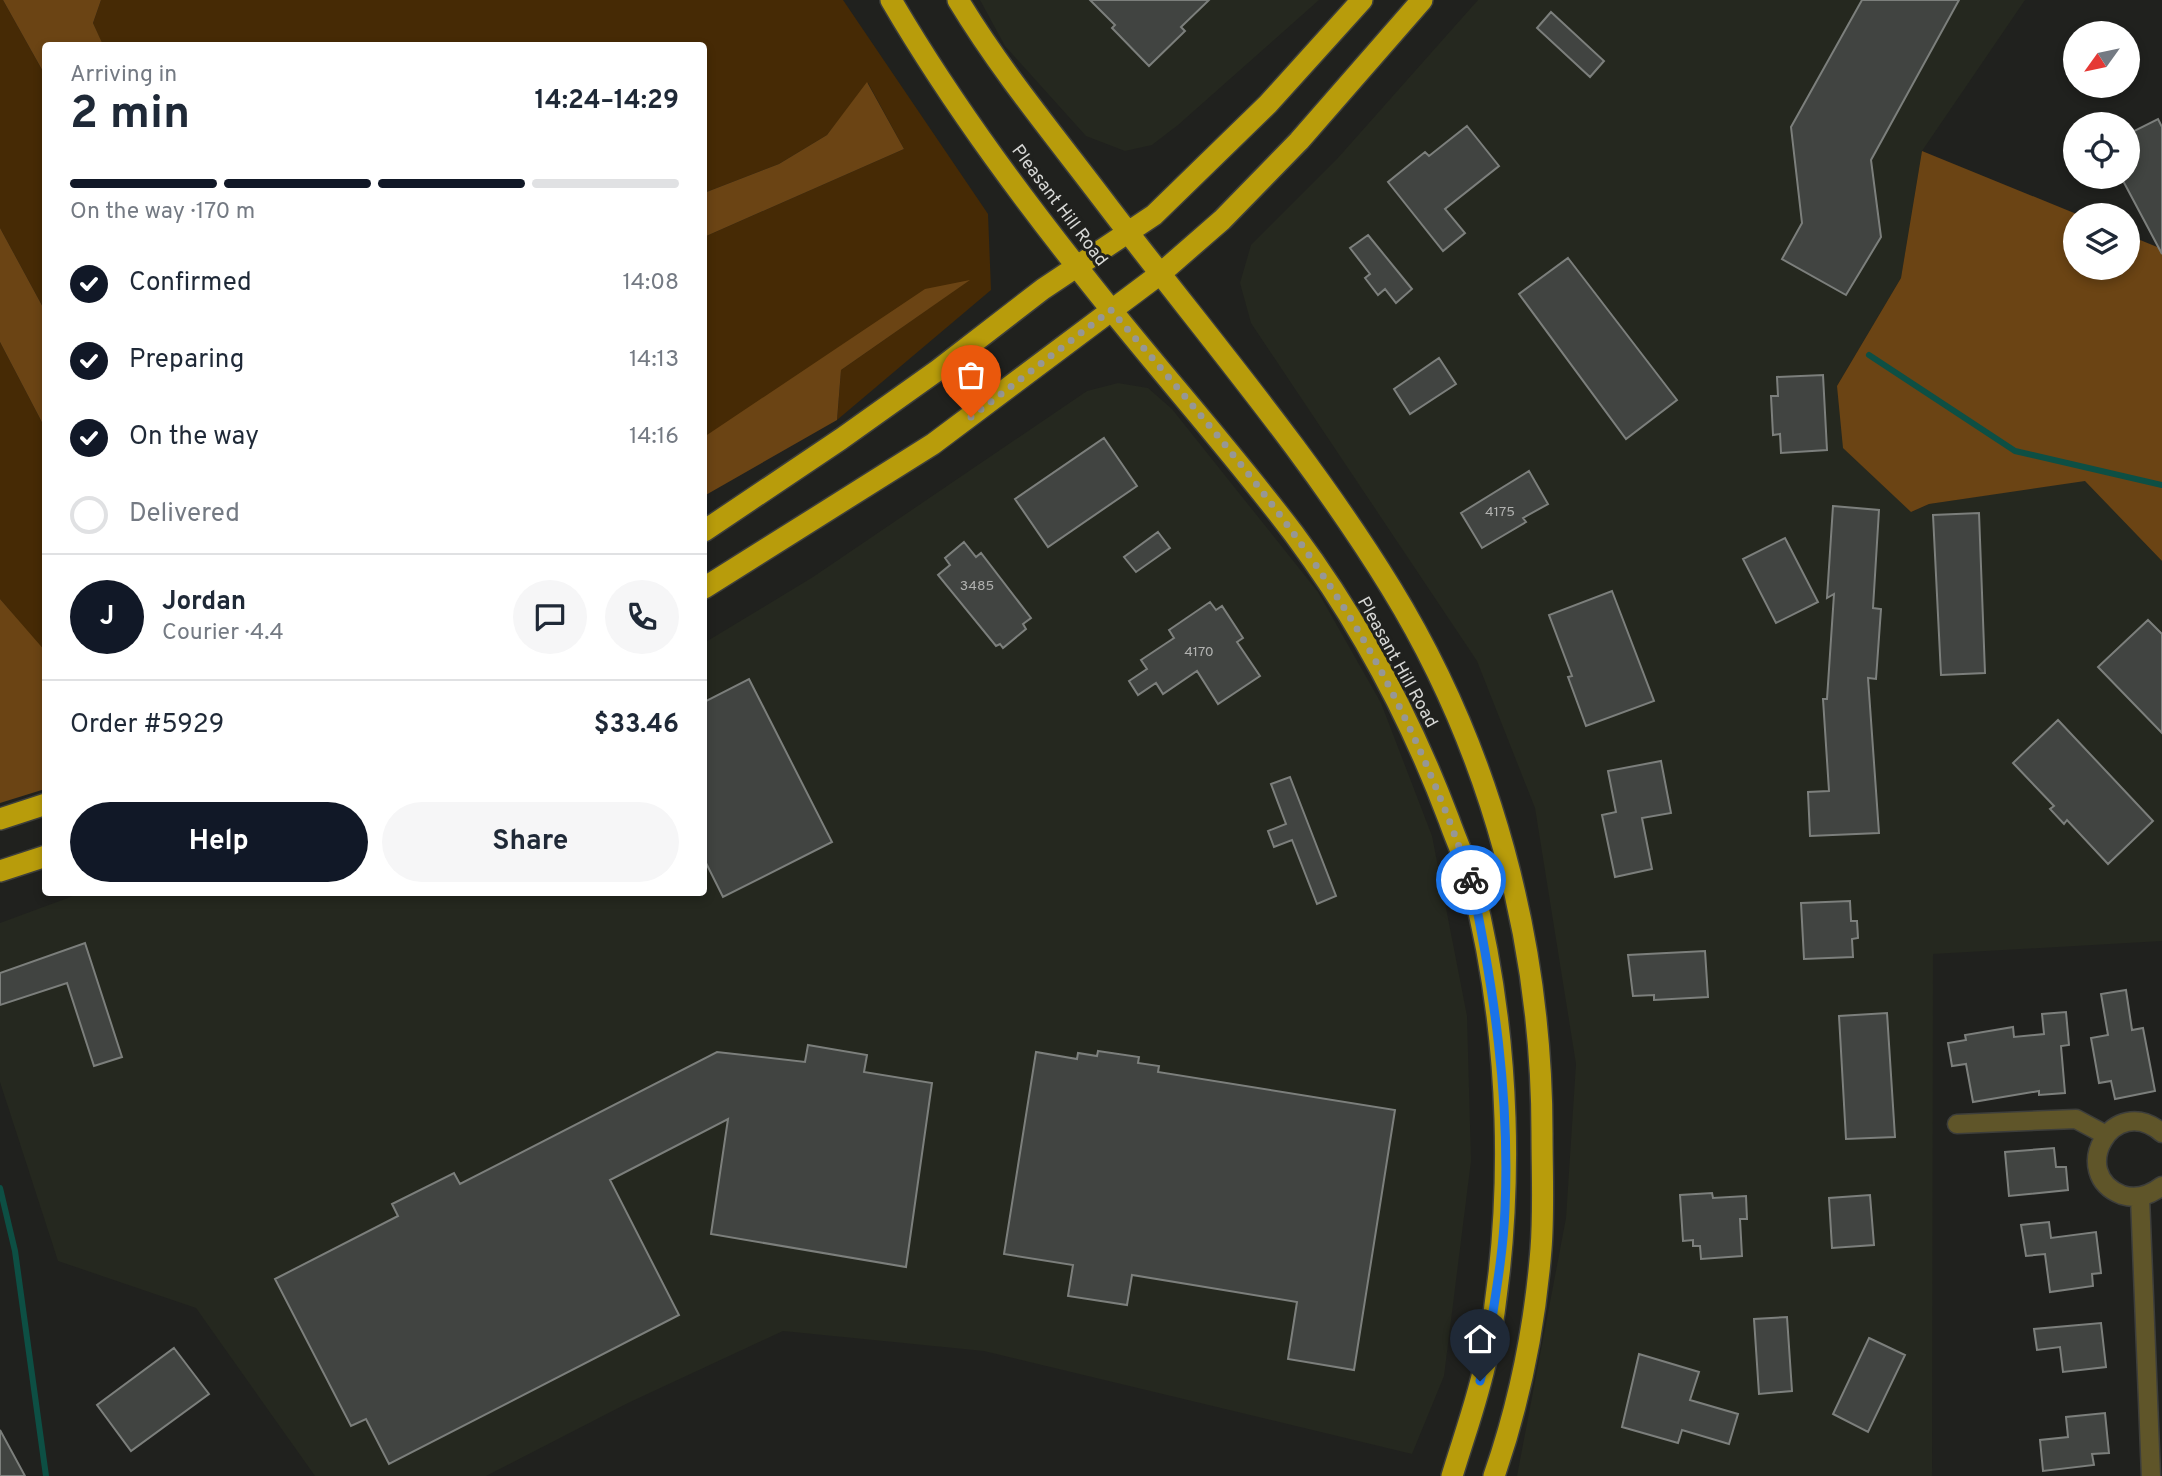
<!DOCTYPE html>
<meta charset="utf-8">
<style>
:root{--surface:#fff;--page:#f6f6f7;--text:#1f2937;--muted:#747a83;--line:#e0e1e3;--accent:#111827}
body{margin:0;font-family:Overpass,sans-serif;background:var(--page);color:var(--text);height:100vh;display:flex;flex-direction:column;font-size:26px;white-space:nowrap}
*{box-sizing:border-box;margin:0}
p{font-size:23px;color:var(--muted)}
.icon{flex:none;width:38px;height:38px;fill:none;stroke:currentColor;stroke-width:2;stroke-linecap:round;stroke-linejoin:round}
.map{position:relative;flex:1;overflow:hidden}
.side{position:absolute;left:42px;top:42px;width:665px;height:854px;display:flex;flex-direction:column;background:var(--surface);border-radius:7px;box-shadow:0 4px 10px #0003}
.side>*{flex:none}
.needle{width:46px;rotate:237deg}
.tools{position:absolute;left:2063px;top:21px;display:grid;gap:14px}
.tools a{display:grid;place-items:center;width:77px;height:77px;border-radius:50%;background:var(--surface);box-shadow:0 4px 10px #0003;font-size:35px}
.pin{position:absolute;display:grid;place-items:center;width:60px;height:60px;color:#fff;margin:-72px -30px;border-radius:50% 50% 50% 0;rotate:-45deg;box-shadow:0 0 7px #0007}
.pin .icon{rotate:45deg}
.courier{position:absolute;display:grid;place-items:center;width:70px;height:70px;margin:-35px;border:5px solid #1a73e8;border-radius:50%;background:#fff;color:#222;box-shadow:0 2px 9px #0007}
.head em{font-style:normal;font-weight:700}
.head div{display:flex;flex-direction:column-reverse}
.head{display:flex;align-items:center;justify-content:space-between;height:119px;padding:0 28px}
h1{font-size:46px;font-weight:700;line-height:52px}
.bar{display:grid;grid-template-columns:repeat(4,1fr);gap:10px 7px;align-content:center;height:84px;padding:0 28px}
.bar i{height:9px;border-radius:5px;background:var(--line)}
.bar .active{background:var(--accent)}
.bar p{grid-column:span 4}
.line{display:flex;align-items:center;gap:18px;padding:0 28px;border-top:2px solid var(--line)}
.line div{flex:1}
.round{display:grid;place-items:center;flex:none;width:74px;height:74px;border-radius:37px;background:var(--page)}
ol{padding:0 28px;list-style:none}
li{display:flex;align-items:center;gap:21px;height:77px}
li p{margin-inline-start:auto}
li .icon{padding:7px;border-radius:50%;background:var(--accent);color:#fff;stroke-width:4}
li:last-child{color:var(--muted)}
li i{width:38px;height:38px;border:4px solid var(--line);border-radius:50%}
.primary-button{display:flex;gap:14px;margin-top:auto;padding:14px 28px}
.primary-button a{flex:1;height:80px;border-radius:42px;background:var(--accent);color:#fff;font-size:28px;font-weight:700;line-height:80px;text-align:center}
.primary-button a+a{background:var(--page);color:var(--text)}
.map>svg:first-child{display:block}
</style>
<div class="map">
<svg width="2162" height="1476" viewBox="0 0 2162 1476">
<rect width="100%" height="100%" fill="#20211e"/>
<!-- built -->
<path fill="#25281f" d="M980,0H1319L1178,125L1152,145L1125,151L1086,136L1005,46Z
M1478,0H2025L1922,151L1901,278L1837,386L1911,512L1929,504L2085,480L2162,561V941L1933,954L1932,1476H1517L1566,1218L1576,1064L1535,808L1477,661L1251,323L1240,283L1251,245L1337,159Z
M1118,383L1148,388L1172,409L1318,592L1381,703L1432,836L1467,1016L1471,1161L1444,1376L1412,1454L984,1351L783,1331L628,1403L486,1476H315L196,1308L58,1261L0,1082V923L84,892H704V643L813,577L1087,391Z"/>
<!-- green -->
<path fill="#462a05" d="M0,0H3L45,75V311L0,228Z
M101,0H843L988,214L991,290L837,420L841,370L968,281L705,439L704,237L904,149L868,83L827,135L779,164L704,193V46H103L93,23Z
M0,342L45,428V652L0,599Z"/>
<!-- forest -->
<path fill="#6b4414" d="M3,0H101L93,23L103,45L46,46L45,75Z
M867,82L904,149L704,237V193L779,164L827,135Z
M1922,151L2079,215H2076V268H2128V235L2162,249V561L2085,481L1929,504L1911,512L1843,448L1837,386L1901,278Z
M0,228L45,311V428L0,342Z
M970,280L841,370L837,420L704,496V437L925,289Z
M0,599L46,652L45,789L0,803Z"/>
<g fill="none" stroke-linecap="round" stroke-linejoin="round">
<!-- stream -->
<path stroke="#0d4f44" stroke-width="6" d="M1869,355L2015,451L2162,485
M0,1188L15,1251L46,1476"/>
</g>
<!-- building -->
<path fill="#414441" stroke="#7c7f7c" stroke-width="2" d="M1090,0H1209L1181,27L1185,31L1149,66L1112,28L1115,25Z
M1862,0H1959L1871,160L1881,237L1846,295L1782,259L1802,223L1791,127Z
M1551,12L1604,61L1590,77L1537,28Z
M2158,119L2162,127V254L2121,177H2128V134Z
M1467,126L1499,166L1445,209L1465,233L1443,251L1388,182L1425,152L1429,156Z
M1368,235L1412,289L1396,303L1385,289L1378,295L1365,278L1370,274L1350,248Z
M1568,258L1677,400L1626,439L1519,294Z
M1439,358L1456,384L1410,414L1394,389Z
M1823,375L1827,450L1781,453L1780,434L1773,435L1771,396H1778L1777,377Z
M1104,438L1137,486L1048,547L1015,499Z
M1529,471L1548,504L1523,518L1526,522L1482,548L1461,513Z
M1833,506L1879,510L1873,608L1881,609L1876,679L1868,678L1879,833L1810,836L1808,792L1829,791L1823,699H1827L1834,594L1827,598Z
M1979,513L1985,673L1941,675L1933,515Z
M1158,532L1170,548L1136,572L1124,557Z
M1785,538L1818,602L1776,623L1743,559Z
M964,542L976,557L981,553L1031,618L1023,624L1026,629L1003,648L1000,644L996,646L938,575L950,565L945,558Z
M1612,591L1654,701L1586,726L1568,677L1572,676L1549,615Z
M1210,602L1216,610L1222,606L1243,638L1237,642L1260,676L1218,704L1197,671L1163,694L1156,683L1138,695L1129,681L1147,669L1141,660L1174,638L1169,630Z
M2148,620L2162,634V733L2098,667Z
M749,679L832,842L723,897L704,859V702Z
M2058,720L2153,821L2108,864L2067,820L2064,824L2050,809L2054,806L2013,763Z
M1661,761L1671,813L1642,818L1652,869L1615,877L1602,815L1616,812L1608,771Z
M1290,777L1336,896L1317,904L1292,840L1274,847L1268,831L1286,824L1271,784Z
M1850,901L1851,921H1857L1858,938L1852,939L1853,957L1804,959L1801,903Z
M85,943L122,1057L94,1066L67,983L0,1005V973Z
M1705,951L1708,997L1654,1000V995L1633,996L1628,955Z
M2126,990L2132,1030L2143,1028L2155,1091L2115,1099L2111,1081L2099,1083L2091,1038L2108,1035L2101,994Z
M2066,1012L2069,1045L2061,1046L2065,1093L2039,1095V1091L1973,1102L1966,1064L1952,1066L1948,1043L1966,1040L1965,1035L2013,1027L2014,1037L2044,1034L2042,1014Z
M1887,1013L1895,1137L1846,1139L1839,1016Z
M808,1045L867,1055L864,1072L932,1083L906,1267L711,1234L728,1119L610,1180L679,1315L389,1464L366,1419L351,1426L275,1279L398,1216L392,1204L454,1173L460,1184L717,1052L805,1062Z
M1098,1051L1139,1057L1138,1063L1159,1066L1158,1072L1395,1110L1354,1370L1288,1359L1297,1302L1132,1275L1127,1305L1068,1296L1073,1265L1004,1254L1036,1052L1077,1059L1078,1053L1097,1056Z
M2054,1148L2056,1167H2066L2068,1190L2009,1196L2005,1152Z
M1712,1193L1713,1198L1746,1196L1747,1219H1740L1742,1256L1701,1259L1700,1246H1693V1240L1683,1241L1680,1195Z
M1870,1195L1874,1245L1832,1248L1829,1198Z
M2049,1222L2051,1238L2096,1232L2101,1273L2092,1274L2093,1286L2050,1292L2045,1254L2026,1256L2021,1225Z
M1787,1317L1792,1391L1759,1394L1754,1319Z
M2101,1323L2106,1367L2063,1372L2060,1347L2037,1350L2034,1329Z
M1869,1338L1905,1355L1868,1432L1833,1414Z
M174,1348L209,1394L131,1451L97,1405Z
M1639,1354L1699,1372L1690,1400L1738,1414L1729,1444L1682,1430L1678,1443L1622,1427Z
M2105,1413L2109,1453L2092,1454L2094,1465L2043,1471L2040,1440L2068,1437L2066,1417Z
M0,1430L25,1476H0Z"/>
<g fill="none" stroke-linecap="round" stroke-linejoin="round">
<!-- street casing -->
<g stroke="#3d3e3b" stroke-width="21">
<path id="street" d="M1957,1124L2076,1119L2106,1135
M2162,1133C2113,1091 2067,1174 2122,1195C2137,1200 2150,1195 2162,1186
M2140,1197L2151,1476"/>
</g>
<!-- highway casing -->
<g stroke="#3d3e3b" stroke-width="24">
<path id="highway" d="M891,0C954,108 1031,210 1109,307C1170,383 1235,456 1294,534C1358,620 1411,719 1449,820C1456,840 1466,861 1472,883C1511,1036 1516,1200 1487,1355C1479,1396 1464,1436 1452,1476
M958,0C1001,71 1054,135 1104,201C1201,329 1307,451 1391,588C1491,751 1542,942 1542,1133C1542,1171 1544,1211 1541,1249C1535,1325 1519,1404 1494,1476
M704,531L841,439L938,370L1043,289L1154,215L1268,104L1362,0
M704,588L933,444L1160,274L1222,220L1299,141L1422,0
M0,819L46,804
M0,871L46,856"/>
</g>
<!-- street -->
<use href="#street" stroke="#5f5529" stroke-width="18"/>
<!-- highway -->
<use href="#highway" stroke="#b89c0b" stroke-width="21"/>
</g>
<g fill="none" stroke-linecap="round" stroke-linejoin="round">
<!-- done -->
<path stroke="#969795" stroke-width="7" stroke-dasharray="0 12.6" d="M971,417L1111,310C1208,423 1310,539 1381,671C1417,738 1446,808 1471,880"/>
<!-- route -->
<path stroke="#1a73e8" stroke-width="9" d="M1471,880C1494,989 1510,1097 1505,1209C1503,1259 1493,1308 1486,1358L1480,1381"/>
</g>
<g text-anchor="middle" stroke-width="6" stroke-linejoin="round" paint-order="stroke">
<!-- number labels -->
<g font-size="14" fill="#b1b2b0">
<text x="1500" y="516">4175</text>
<text x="977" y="590">3485</text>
<text x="1199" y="656">4170</text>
</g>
<!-- street labels -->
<g font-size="18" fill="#d6d7d5" stroke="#20211e">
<text transform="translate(1060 205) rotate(53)" y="6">Pleasant Hill Road</text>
<text transform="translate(1398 662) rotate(61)" y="6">Pleasant Hill Road</text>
</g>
</g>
</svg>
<div class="tools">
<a><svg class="needle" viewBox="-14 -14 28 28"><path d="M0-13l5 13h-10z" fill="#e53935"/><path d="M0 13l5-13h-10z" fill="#747a83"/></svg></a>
<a><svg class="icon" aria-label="locate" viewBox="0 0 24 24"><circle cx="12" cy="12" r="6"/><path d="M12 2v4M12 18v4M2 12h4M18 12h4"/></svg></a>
<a><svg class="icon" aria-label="layers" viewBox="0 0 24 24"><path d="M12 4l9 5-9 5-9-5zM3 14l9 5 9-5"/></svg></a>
</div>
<div class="pin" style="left:971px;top:417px;background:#ea580c"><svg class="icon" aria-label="bag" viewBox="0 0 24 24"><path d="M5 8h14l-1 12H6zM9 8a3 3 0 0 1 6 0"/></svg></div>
<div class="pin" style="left:1480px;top:1381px;background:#1f2937"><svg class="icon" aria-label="home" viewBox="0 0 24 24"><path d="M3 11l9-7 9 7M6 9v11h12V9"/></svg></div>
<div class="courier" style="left:1471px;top:880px"><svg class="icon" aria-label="bike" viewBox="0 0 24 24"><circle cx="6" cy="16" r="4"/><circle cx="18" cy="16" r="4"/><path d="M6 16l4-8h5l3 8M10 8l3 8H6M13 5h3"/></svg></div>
<section class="side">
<div class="head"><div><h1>2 min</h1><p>Arriving in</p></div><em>14:24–14:29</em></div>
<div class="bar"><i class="active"></i><i class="active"></i><i class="active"></i><i></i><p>On the way · 170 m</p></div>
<ol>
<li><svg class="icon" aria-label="check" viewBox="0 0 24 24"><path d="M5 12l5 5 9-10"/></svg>Confirmed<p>14:08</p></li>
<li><svg class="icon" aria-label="check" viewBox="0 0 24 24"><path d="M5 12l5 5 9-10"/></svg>Preparing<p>14:13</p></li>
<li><svg class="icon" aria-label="check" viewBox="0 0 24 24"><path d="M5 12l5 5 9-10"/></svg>On the way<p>14:16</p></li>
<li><i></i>Delivered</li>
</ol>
<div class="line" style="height:126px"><b class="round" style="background:var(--accent);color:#fff">J</b><div><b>Jordan</b><p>Courier · 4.4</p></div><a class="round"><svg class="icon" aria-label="chat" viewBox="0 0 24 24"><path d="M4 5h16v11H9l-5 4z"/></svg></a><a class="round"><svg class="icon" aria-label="phone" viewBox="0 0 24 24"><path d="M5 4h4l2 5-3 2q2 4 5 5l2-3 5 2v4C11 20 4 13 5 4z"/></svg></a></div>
<div class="line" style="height:91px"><div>Order #5929</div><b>$33.46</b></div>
<div class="primary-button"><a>Help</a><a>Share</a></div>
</section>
</div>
